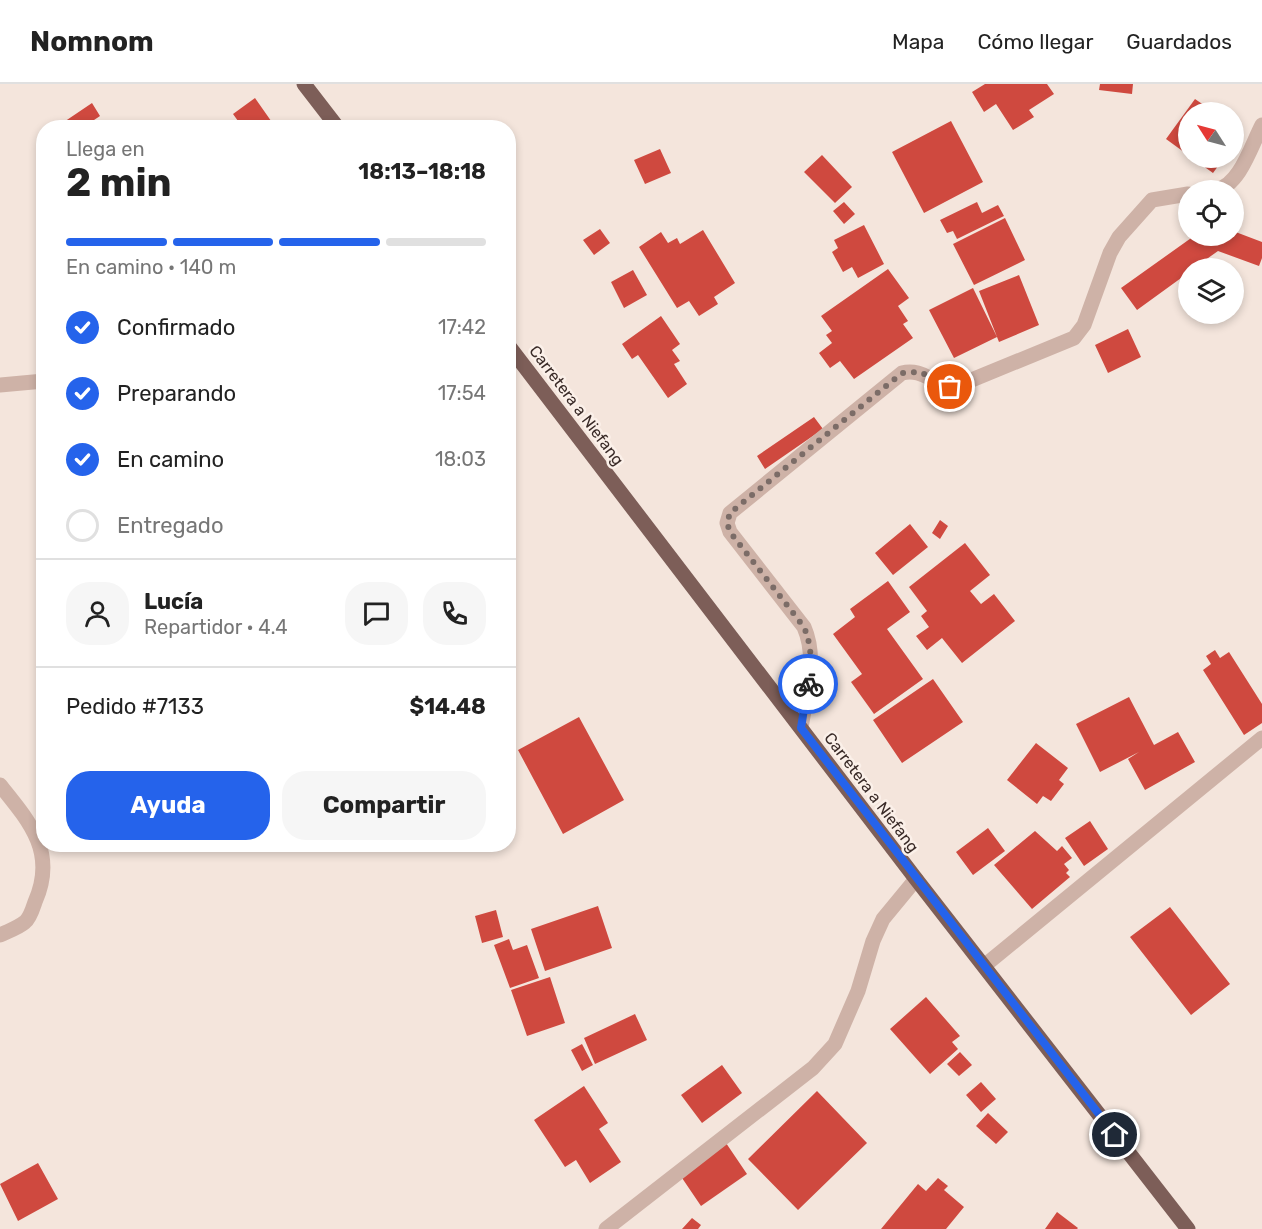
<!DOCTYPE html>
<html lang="es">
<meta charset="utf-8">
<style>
:root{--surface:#fff;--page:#f6f6f6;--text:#222;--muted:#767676;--line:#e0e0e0;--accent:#2563eb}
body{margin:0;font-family:Rubik,sans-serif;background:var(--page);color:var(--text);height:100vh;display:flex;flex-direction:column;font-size:22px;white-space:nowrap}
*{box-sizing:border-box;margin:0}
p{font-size:20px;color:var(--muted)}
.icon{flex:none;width:33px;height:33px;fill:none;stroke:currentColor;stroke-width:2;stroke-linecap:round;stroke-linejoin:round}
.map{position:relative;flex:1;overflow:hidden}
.panel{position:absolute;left:36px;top:36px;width:480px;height:732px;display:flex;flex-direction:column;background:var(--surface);border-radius:24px;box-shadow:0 3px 9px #0003}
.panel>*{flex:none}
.needle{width:39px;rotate:306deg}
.tools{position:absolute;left:1178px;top:18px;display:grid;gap:12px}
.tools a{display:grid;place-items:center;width:66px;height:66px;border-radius:50%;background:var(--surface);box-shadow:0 3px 9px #0003;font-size:30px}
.pin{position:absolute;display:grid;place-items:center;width:51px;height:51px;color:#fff;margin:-26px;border:3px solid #fff;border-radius:50%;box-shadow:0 2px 6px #0007}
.courier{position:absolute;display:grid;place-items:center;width:60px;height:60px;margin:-30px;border:4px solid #2563eb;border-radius:50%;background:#fff;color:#222;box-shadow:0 2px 8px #0007}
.summary em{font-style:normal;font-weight:700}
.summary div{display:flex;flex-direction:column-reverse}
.summary{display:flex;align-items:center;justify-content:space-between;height:102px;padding:0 30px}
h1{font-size:39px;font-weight:700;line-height:45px}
.bar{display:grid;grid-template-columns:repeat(4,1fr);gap:9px 6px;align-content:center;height:72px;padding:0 30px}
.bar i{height:8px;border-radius:4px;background:var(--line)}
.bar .on{background:var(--accent)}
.bar p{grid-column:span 4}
.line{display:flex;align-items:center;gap:15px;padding:0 30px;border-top:2px solid var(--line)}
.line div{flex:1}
.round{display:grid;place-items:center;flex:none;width:63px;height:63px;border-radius:24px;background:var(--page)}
ol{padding:0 30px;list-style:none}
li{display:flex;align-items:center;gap:18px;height:66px}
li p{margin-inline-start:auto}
li .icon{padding:6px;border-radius:50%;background:var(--accent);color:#fff;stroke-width:4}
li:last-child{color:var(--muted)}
li i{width:33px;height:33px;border:3px solid var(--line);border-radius:50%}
.button{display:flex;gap:12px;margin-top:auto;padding:12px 30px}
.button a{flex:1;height:69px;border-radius:24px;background:var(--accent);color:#fff;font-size:24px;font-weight:700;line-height:69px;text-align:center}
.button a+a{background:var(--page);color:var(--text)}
header{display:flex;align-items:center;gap:36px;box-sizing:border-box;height:84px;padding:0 30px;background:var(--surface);border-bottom:2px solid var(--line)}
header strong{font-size:28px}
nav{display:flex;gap:33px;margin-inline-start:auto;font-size:21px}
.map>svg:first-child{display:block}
</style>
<header>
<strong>Nomnom</strong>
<nav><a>Mapa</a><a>Cómo llegar</a><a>Guardados</a></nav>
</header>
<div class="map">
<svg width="1262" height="1145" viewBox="0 0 1262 1145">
<rect width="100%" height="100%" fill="#f4e5dc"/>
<!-- building -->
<path fill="#cf493f" d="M985,0H1047L1054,10L1029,26L1034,33L1013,46L996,20L984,28L972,8Z
M1100,0H1133L1132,10L1099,6Z
M255,14L276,44H243L233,30Z
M1195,15L1214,28H1188V71L1166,55Z
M92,19L100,32L82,44H55Z
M951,37L983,98L924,129L892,68Z
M660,65L671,89L645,100L634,76Z
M822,71L852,103L835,119L804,88Z
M1192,74H1224L1213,89Z
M844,118L855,130L844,140L833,127Z
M977,118L982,129L998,121L1004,132L957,155L953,147L947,149L940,136Z
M1005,134L1025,176L974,201L953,160Z
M864,141L884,180L858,194L852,183L843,188L832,168L838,164L834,156Z
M600,145L610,159L594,171L583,156Z
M703,146L735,199L714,213L718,220L699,232L689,217L677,224L639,163L661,148L668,159L677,154L680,160Z
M1233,147L1262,158V174L1259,182L1218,167L1194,184H1188V189L1137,226L1121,204L1194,152H1233Z
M888,185L909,214L898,222L908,237L903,240L913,254L854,295L840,277L830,284L819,269L832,259L826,251L832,247L821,232Z
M633,186L647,211L624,224L611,198Z
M1019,191L1039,241L999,258L979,207Z
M973,204L997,253L954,274L929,226Z
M661,232L680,260L672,266L680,277L674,280L687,300L668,314L638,271L632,275L622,260Z
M1128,245L1141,273L1108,289L1095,261Z
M814,333L823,345L765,385L757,372Z
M940,436L948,442L940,455L932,449Z
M910,440L928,463L893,491L875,469Z
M965,459L990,491L970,507L981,520L994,510L1015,537L962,579L942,554L927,566L916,552L929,543L921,532L927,527L909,503Z
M888,497L910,528L887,545L923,595L874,630L851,598L862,590L833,550L855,533L850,525Z
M1215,566L1220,574L1229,568L1262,620V639L1244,651L1203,586L1211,580L1206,572Z
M933,595L963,638L902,679L873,636Z
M1129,613L1154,661L1178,648L1195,678L1145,706L1128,675L1139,668L1100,688L1076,640Z
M579,633L624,716L563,750L518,666Z
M1036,659L1068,684L1059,696L1064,700L1051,717L1043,712L1037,720L1007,696Z
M1090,737L1108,765L1084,782L1065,754Z
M988,744L1005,767L973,791L956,768Z
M1035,747L1057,767L1062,762L1072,774L1064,780L1069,786L1066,789L1070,793L1032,825L994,781Z
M598,822L612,864L545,887L531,845Z
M1170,823L1230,900L1191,931L1130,853Z
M496,826L503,853L482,859L475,832Z
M509,855L513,866L527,861L539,894L510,904L494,861Z
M550,893L565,939L527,952L511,906Z
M926,913L960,952L952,958L958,965L930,990L890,945Z
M635,930L647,956L595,980L584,954Z
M582,960L593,981L582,987L571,966Z
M960,968L972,981L959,992L947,980Z
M722,981L742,1009L702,1039L681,1011Z
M981,998L996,1015L981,1028L966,1011Z
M584,1002L608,1039L599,1045L621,1078L590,1099L576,1076L565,1083L534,1036Z
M817,1007L867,1059L798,1126L748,1075Z
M988,1029L1008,1048L996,1060L976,1042Z
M726,1059L747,1090L701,1122L680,1091Z
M38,1079L58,1115L18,1137L0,1100Z
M938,1094L948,1102L944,1106L964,1123L946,1145H881L918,1100L926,1107Z
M1057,1128L1078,1144L1077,1145H1045Z
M692,1134L701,1141L698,1145H682Z"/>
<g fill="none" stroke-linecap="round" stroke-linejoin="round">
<!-- minor -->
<path stroke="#ceb2a7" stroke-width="15" d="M1216,106C1240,101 1251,62 1262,41
M0,301L44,297
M801,644C806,611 818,575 804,543L730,448L727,439L730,429L902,289C924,283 935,304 957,302L1074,254L1084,241L1110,169L1119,153L1152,116L1188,110
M0,701C30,738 57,769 35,818C33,824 30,834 25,838C18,844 8,847 0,851
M984,882L1262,654
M606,1145L813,984L835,960L858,907L873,857L883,835L916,795"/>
<!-- primary -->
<path stroke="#7d5e58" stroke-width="15" d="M304,0L338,44
M508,261L916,795L1188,1145"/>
</g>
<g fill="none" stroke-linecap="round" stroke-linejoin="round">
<!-- done -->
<path stroke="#7b6c67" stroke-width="6" stroke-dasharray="0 10.8" d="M808,600C812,579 812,563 804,543L730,448L727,439L730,429L902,289L920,288L950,303"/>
<!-- route -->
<path stroke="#2563eb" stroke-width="8" d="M808,600L801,644L1115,1051"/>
</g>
<g text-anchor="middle" stroke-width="5" stroke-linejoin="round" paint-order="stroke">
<!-- street labels -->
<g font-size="16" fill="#3a2b28" stroke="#fbf0e9">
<text transform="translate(577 321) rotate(53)" y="6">Carretera a Niefang</text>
<text transform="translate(872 708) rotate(53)" y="6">Carretera a Niefang</text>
</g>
</g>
</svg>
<div class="tools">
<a><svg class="needle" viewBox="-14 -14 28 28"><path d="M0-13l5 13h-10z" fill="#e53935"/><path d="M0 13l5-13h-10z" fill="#767676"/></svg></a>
<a><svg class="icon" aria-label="locate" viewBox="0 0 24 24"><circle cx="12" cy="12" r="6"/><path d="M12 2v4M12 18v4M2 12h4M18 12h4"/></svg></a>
<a><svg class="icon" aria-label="layers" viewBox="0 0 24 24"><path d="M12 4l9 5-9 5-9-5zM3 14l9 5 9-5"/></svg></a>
</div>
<div class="pin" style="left:950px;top:303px;background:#ea580c"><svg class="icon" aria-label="bag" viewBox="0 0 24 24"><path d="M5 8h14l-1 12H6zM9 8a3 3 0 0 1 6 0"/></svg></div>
<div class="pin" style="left:1115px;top:1051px;background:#1f2937"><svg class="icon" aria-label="home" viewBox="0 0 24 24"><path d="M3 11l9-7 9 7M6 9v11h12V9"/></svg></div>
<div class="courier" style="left:808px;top:600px"><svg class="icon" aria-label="bike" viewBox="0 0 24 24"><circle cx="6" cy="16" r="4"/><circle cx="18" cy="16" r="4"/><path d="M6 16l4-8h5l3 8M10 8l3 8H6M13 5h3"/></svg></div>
<section class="panel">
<div class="summary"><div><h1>2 min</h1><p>Llega en</p></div><em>18:13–18:18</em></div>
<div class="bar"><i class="on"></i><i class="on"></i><i class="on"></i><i></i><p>En camino · 140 m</p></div>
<ol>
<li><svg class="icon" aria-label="check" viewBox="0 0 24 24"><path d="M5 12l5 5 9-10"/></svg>Confirmado<p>17:42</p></li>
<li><svg class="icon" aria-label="check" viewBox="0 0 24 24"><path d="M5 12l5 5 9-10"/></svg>Preparando<p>17:54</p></li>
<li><svg class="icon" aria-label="check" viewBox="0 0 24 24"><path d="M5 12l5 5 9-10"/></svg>En camino<p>18:03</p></li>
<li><i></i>Entregado</li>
</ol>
<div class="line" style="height:108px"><a class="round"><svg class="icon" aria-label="person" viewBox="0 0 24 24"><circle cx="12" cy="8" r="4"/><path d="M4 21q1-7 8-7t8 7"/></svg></a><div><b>Lucía</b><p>Repartidor · 4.4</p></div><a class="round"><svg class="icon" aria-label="chat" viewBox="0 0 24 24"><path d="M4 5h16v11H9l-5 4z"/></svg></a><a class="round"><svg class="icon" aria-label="phone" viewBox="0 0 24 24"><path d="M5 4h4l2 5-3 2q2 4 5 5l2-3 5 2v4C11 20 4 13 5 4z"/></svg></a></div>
<div class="line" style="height:78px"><div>Pedido #7133</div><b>$14.48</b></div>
<div class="button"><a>Ayuda</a><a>Compartir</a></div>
</section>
</div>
